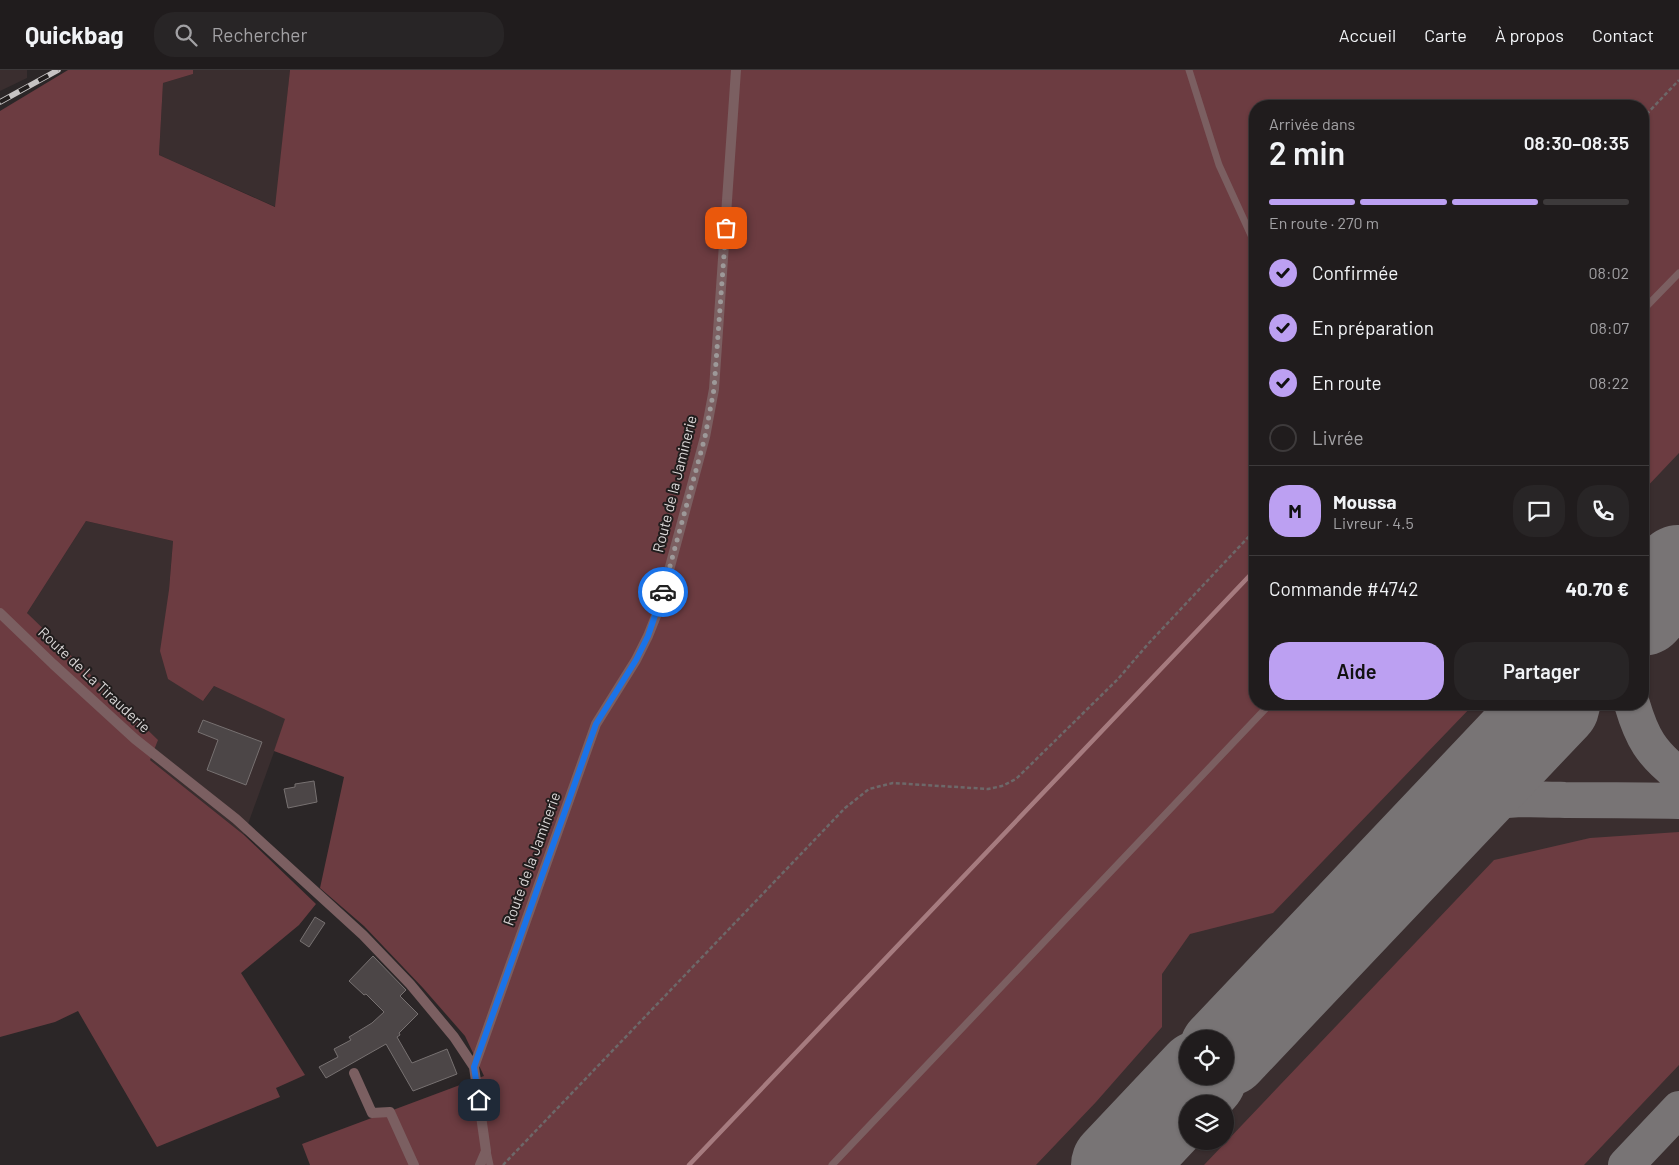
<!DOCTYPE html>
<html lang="fr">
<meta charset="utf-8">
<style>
:root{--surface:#201c1d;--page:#282526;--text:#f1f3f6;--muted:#a2a1a4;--line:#3d3a3b;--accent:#bca0f2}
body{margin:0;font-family:Barlow,sans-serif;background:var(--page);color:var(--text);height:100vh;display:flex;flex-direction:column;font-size:19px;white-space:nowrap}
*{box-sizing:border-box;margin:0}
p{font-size:16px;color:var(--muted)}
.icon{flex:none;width:28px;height:28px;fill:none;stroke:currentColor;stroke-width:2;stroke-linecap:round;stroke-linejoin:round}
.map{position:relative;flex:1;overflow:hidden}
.drawer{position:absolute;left:1249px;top:30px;width:400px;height:610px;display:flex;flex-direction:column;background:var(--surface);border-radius:20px;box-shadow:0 1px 4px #0004,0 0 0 1px var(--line)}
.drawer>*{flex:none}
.controls{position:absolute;left:1179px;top:960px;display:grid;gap:10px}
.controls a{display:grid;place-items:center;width:55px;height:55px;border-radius:50%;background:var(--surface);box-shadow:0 1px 4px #0004,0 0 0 1px var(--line);font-size:25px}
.pin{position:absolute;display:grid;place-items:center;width:42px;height:42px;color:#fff;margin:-21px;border-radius:10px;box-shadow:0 2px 8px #0006}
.courier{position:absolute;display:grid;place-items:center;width:50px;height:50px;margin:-25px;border:4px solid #1a73e8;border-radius:50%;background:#fff;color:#222;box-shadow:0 1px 6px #0007}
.headline em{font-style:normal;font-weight:600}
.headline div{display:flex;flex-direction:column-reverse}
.headline{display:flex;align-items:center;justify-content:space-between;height:85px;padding:0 20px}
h1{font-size:32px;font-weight:600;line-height:38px}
.bar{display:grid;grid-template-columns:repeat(4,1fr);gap:8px 5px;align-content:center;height:60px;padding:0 20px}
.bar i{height:6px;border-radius:4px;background:var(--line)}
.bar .on{background:var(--accent)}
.bar p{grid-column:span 4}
.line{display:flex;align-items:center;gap:12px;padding:0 20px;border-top:1px solid var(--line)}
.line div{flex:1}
.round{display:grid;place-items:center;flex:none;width:52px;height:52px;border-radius:20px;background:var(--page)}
ol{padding:0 20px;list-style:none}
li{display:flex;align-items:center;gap:15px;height:55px}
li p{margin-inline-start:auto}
li .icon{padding:5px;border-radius:50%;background:var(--accent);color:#111;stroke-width:4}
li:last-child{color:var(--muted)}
li i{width:28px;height:28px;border:2px solid var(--line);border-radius:50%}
.primary-button{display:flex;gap:10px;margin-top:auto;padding:10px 20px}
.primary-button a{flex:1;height:58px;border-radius:20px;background:var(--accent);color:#111;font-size:20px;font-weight:600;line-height:58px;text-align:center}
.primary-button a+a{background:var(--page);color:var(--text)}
header{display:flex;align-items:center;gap:30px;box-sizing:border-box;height:70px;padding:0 25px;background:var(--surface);border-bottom:1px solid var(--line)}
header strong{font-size:24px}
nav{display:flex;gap:28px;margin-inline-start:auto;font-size:18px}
.search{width:350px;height:45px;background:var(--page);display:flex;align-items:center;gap:12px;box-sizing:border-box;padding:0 18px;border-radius:20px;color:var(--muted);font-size:19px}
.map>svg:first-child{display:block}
</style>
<header>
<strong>Quickbag</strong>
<div class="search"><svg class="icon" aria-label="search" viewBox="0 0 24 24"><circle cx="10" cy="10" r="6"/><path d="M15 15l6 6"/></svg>Rechercher</div>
<nav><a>Accueil</a><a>Carte</a><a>À propos</a><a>Contact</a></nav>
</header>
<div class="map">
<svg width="1679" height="1095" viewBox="0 0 1679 1095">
<rect width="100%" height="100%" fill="#2b2627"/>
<!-- built -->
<path fill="#3a2e2f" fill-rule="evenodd" d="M0,0H27V8L0,21Z
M193,0H290L276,137L159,85L163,13L193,4Z
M1679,2V1095H497L1255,634H1642L1643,41ZM1188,969H1225V1006H1188ZM1188,1034H1225V1071H1188Z
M86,451L173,471L169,520L204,630L214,616L286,649L244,765L150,690L27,543Z"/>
<!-- green -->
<path fill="#6c3c41" d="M68,0H193V4L163,13L159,85L275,137L290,0H1679V383L1643,421L1642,36H1255V634H1474L1273,843L1190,864L1162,904V957L1096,1032L1036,1095H310L302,1074L484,1006L465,966L423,918L364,856L320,818L344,707L274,681L285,649L214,616L203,631L168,609L160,581L169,520L173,471L86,451L27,543L158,670L150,690L244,765L316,834L299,855L241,903L305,1005L276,1018L280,1027L157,1077L78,941L55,952L0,967V41Z
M1679,762V995L1584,1095H1204L1494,790L1590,768Z"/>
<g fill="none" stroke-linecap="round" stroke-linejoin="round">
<!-- stream -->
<path stroke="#a67b7f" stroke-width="4.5" d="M689,1095L1255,500"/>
<!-- taxiway -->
<path stroke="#787475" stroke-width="36" d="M1642,554L1647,543L1669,512
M1632,634C1642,668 1651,683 1679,705
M1421,774C1438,760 1455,744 1477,736C1503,727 1538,729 1565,730C1603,730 1641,730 1679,731
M1626,1095L1679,1039"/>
<!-- runway -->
<path stroke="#787475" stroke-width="92" d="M1642,540L1679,501
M1225,981L1554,634
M1117,1095L1201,1006"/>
</g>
<!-- building -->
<path fill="#4c4647" stroke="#777171" d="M203,650L262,672L246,715L207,700L218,670L198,662Z
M314,711L317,732L288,738L284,719L295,717V714Z
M315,847L325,853L309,877L300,871Z
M373,886L406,920L400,926L418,944L399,963L400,965L397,967L412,993L447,979L457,1004L413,1021L386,974L326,1008L319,997L338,987L334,979L351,970L349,967L372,953L384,942L366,924L364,925L349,911Z"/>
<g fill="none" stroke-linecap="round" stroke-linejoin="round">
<!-- path -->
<path stroke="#6d6869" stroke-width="2.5" stroke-dasharray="4 2.5" stroke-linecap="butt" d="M1642,49L1679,10
M503,1095L845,738L869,719L893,713L988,719L1002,716L1016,709L1118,609L1148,574L1255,460"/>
<!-- service -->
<path stroke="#7b5f61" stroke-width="7" d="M1189,0L1219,95L1255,174
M1642,241L1679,203
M487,1081L490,1095
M832,1095L1270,634"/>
<!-- minor -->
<path stroke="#7b5f61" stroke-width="10" d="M0,543L53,594L135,669L236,749L363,865L410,914L454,967L474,997
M354,1003L372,1043L390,1042L414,1095
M480,1095L486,1081L474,997L596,654L636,590L648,566L658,541L705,367L714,319L736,0"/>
<!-- rail casing -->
<g stroke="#c6c3c3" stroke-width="5.5">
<path id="rail" d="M0,32L58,0"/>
</g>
<!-- rail -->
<use href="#rail" stroke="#211d1d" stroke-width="4" stroke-dasharray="11" stroke-linecap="butt"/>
</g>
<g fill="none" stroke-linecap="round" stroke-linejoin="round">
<!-- done -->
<path stroke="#9d9999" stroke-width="5" stroke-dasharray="0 9" d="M663,522L705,367L714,319L726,158"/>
<!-- route -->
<path stroke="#1a73e8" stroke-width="6" d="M479,1030L474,997L596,654L636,590L648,566L663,522"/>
</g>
<g text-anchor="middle" stroke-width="4" stroke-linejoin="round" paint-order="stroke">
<!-- street labels -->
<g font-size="15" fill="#dad7d7" stroke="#211d1d">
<text transform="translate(675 414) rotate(-76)" y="5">Route de la Jaminerie</text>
<text transform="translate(94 610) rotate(43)" y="5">Route de La Tirauderie</text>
<text transform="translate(532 789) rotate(-70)" y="5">Route de la Jaminerie</text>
</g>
</g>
</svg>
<div class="controls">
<a><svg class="icon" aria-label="locate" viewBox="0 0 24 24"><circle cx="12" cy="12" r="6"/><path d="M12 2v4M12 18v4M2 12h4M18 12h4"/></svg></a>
<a><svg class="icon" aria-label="layers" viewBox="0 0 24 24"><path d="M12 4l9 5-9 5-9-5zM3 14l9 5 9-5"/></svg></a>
</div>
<div class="pin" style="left:726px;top:158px;background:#ea580c"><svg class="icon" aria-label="bag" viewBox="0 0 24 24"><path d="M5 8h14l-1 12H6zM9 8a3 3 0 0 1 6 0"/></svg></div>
<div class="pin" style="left:479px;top:1030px;background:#1f2937"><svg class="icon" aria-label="home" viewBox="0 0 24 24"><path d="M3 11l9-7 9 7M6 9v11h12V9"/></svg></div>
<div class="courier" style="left:663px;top:522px"><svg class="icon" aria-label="car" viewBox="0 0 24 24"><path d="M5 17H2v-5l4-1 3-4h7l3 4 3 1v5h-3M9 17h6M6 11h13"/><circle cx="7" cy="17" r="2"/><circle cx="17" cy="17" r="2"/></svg></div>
<section class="drawer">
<div class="headline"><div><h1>2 min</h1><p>Arrivée dans</p></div><em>08:30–08:35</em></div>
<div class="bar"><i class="on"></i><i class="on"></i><i class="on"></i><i></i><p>En route · 270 m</p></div>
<ol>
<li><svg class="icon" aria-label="check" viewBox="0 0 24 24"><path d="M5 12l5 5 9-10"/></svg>Confirmée<p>08:02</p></li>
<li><svg class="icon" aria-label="check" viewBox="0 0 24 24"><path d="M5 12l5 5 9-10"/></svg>En préparation<p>08:07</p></li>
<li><svg class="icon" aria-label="check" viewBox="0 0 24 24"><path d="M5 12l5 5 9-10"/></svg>En route<p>08:22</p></li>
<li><i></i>Livrée</li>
</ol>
<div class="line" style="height:90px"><b class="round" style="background:var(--accent);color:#111">M</b><div><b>Moussa</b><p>Livreur · 4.5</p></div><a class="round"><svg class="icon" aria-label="chat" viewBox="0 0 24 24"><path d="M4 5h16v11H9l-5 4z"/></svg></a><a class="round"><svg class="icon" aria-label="phone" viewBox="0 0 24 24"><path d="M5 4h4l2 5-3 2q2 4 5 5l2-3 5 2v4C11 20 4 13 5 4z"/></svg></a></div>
<div class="line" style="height:65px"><div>Commande #4742</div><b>40.70 €</b></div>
<div class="primary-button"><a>Aide</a><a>Partager</a></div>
</section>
</div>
